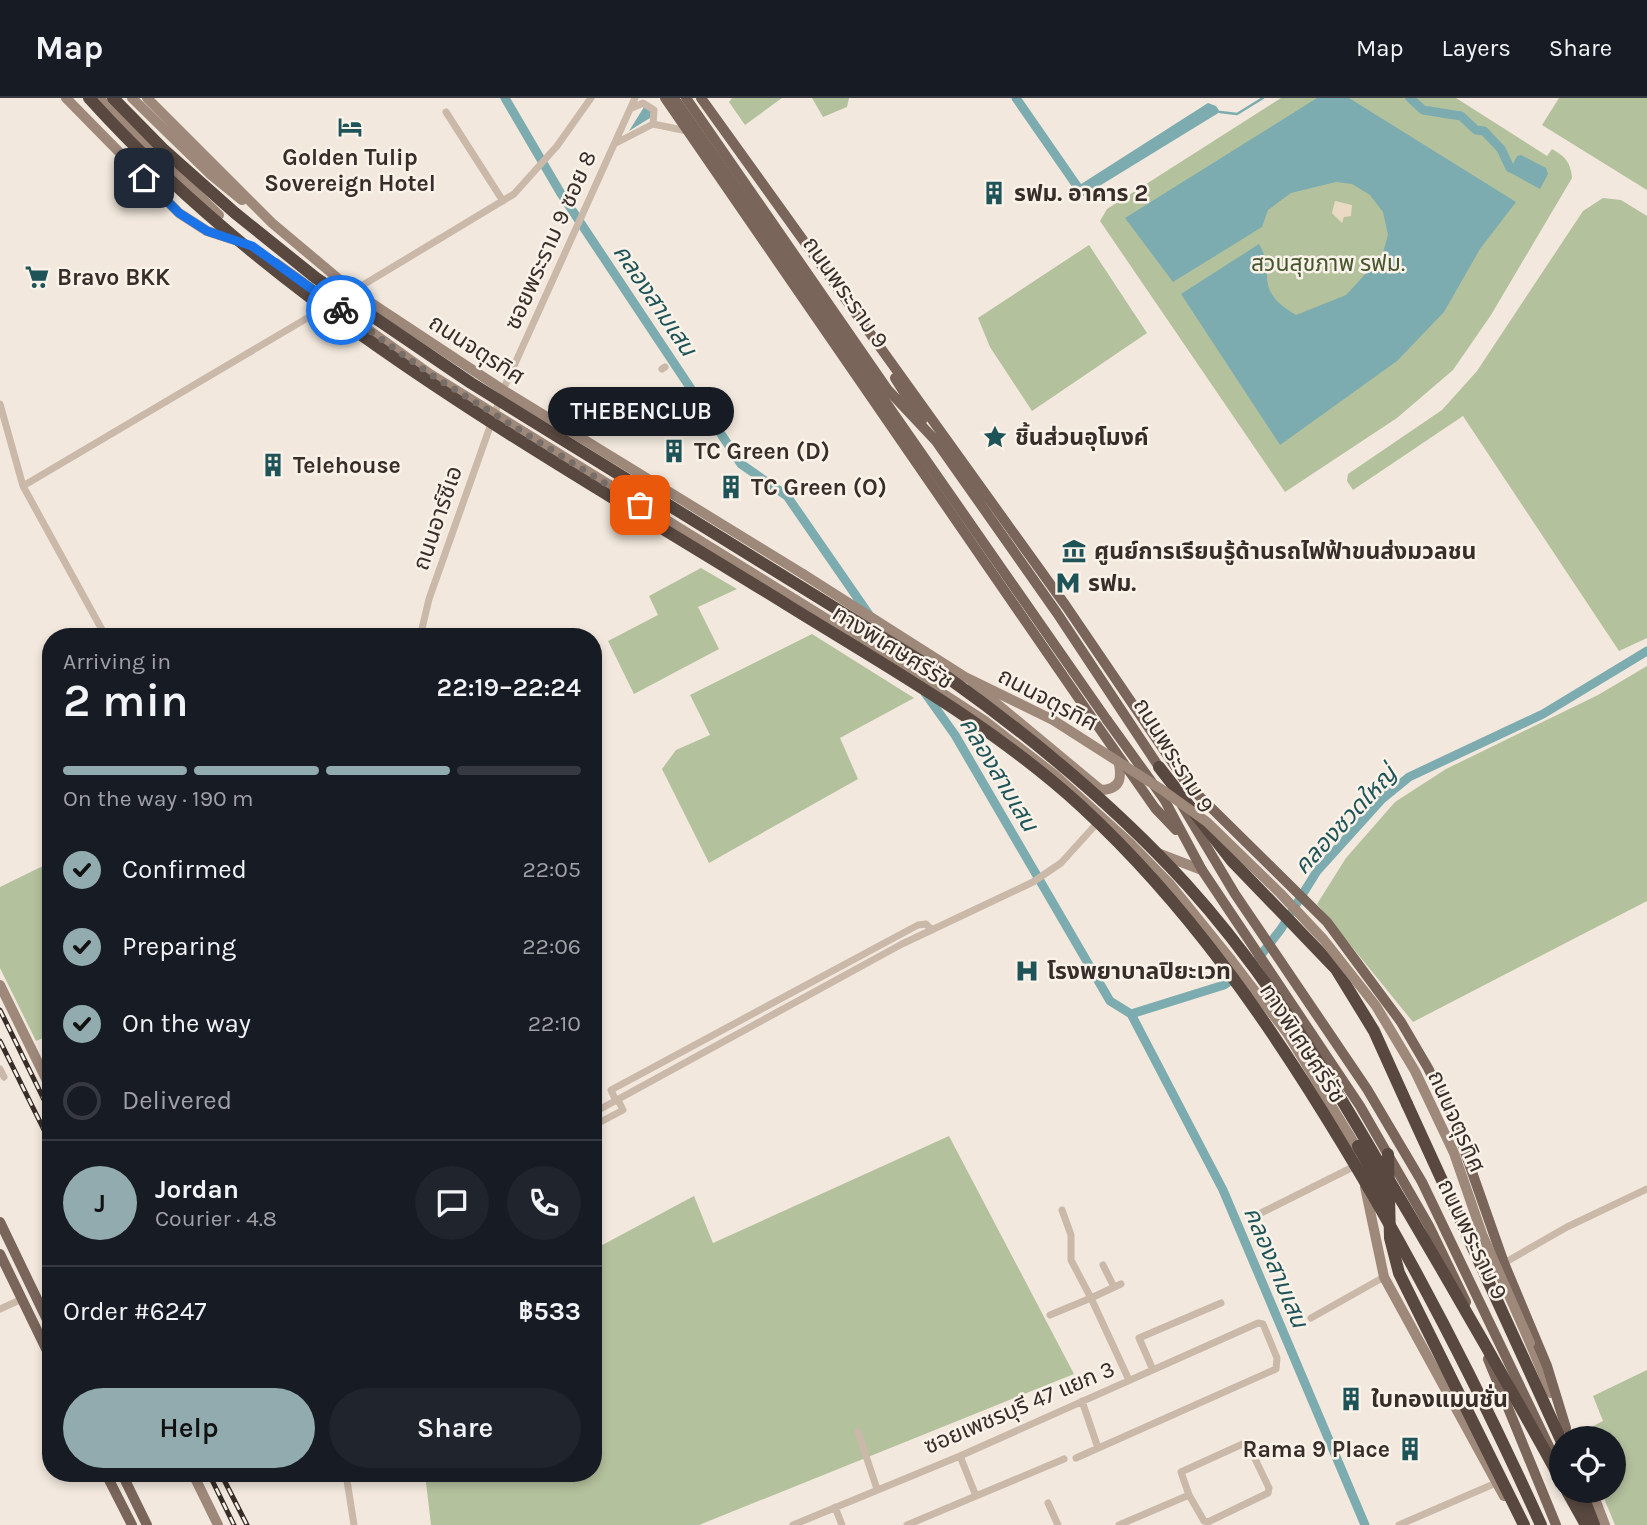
<!DOCTYPE html>
<meta charset="utf-8">
<style>
:root{--surface:#171b24;--page:#20242c;--text:#f1f3f6;--muted:#9ea1a6;--line:#363941;--accent:#92abaf}
body{margin:0;font-family:Karla,"Noto Sans Thai",sans-serif;background:var(--page);color:var(--text);height:100vh;display:flex;flex-direction:column;font-size:26px;white-space:nowrap}
*{box-sizing:border-box;margin:0}
p{font-size:23px;color:var(--muted)}
.icon{flex:none;width:38px;height:38px;fill:none;stroke:currentColor;stroke-width:2;stroke-linecap:round;stroke-linejoin:round}
.map{position:relative;flex:1;overflow:hidden}
.details{position:absolute;left:42px;top:530px;width:560px;height:854px;display:flex;flex-direction:column;background:var(--surface);border-radius:28px;box-shadow:0 4px 10px #0003}
.details>*{flex:none}
.buttons{position:absolute;left:1549px;top:1328px;display:grid;gap:14px}
.buttons a{display:grid;place-items:center;width:77px;height:77px;border-radius:50%;background:var(--surface);box-shadow:0 4px 10px #0003;font-size:35px}
.pin{position:absolute;display:grid;place-items:center;width:60px;height:60px;color:#fff;margin:-30px;border-radius:14px;box-shadow:0 4px 10px #0006}
.courier{position:absolute;display:grid;place-items:center;width:70px;height:70px;margin:-35px;border:5px solid #1a73e8;border-radius:50%;background:#fff;color:#222;box-shadow:0 2px 9px #0007}
.bubble{position:absolute;height:49px;border-radius:24px;background:var(--surface);box-shadow:0 4px 10px #0003;font-size:23px;font-weight:600;line-height:49px;text-align:center}
.overview em{font-style:normal;font-weight:600}
.overview div{display:flex;flex-direction:column-reverse}
.overview{display:flex;align-items:center;justify-content:space-between;height:119px;padding:0 21px}
h1{font-size:46px;font-weight:600;line-height:52px}
.bar{display:grid;grid-template-columns:repeat(4,1fr);gap:10px 7px;align-content:center;height:84px;padding:0 21px}
.bar i{height:9px;border-radius:5px;background:var(--line)}
.bar .selected{background:var(--accent)}
.bar p{grid-column:span 4}
.line{display:flex;align-items:center;gap:18px;padding:0 21px;border-top:2px solid var(--line)}
.line div{flex:1}
.round{display:grid;place-items:center;flex:none;width:74px;height:74px;border-radius:37px;background:var(--page)}
ol{padding:0 21px;list-style:none}
li{display:flex;align-items:center;gap:21px;height:77px}
li p{margin-inline-start:auto}
li .icon{padding:7px;border-radius:50%;background:var(--accent);color:#111;stroke-width:4}
li:last-child{color:var(--muted)}
li i{width:38px;height:38px;border:4px solid var(--line);border-radius:50%}
.cta{display:flex;gap:14px;margin-top:auto;padding:14px 21px}
.cta a{flex:1;height:80px;border-radius:42px;background:var(--accent);color:#111;font-size:28px;font-weight:600;line-height:80px;text-align:center}
.cta a+a{background:var(--page);color:var(--text)}
header{display:flex;align-items:center;gap:42px;box-sizing:border-box;height:98px;padding:0 35px;background:var(--surface);border-bottom:2px solid var(--line)}
header strong{font-size:33px}
nav{display:flex;gap:38px;margin-inline-start:auto;font-size:24px}
.map>svg:first-child{display:block}
</style>
<header>
<strong>Map</strong>
<nav><a>Map</a><a>Layers</a><a>Share</a></nav>
</header>
<div class="map">
<svg width="1647" height="1427" viewBox="0 0 1647 1427">
<rect width="100%" height="100%" fill="#f2e8dd"/>
<!-- green -->
<path fill="#b4c19d" d="M732,0H782L745,27L729,4Z
M812,0H849L847,9L823,19Z
M1281,0H1456L1547,58L1552,51C1565,58 1571,65 1572,80L1491,217L1453,272L1397,320L1285,394L1100,123L1107,111Z
M1559,0H1647V92L1542,27Z
M1603,100L1621,102L1647,118V540L1619,553L1463,318L1353,392L1347,383L1348,376L1442,312L1477,273L1583,113Z
M1089,147L1147,235L1032,313L990,249L978,220Z
M701,470L737,491L698,509L719,551L634,596L608,543L658,517L649,498Z
M812,536L914,600L840,640L858,681L709,765L662,671L676,652L710,637L690,597Z
M1647,568V803L1413,924L1317,806L1346,760L1395,704L1446,671L1598,597Z
M51,764V937L36,943L0,870V789Z
M949,1038L1074,1276L699,1427H431L425,1376H593V1152L694,1098L713,1145Z
M1647,1272V1427H1615L1601,1393H1614V1340H1579L1578,1336L1603,1323L1593,1298Z"/>
<!-- plaza -->
<path fill="#eadac4" d="M1335,103L1352,107L1351,118L1344,119L1342,125L1332,115Z"/>
<!-- water -->
<path fill="#7cacaf" d="M1317,0H1349L1516,104L1480,151L1444,214L1397,263L1280,347L1181,196L1259,146C1277,175 1251,191 1296,217L1346,197L1382,158L1388,137L1383,114L1370,97L1352,86L1336,84L1291,95L1268,112L1262,129L1173,184L1125,120Z
M1208,5L1216,8L1220,14L1083,98L1078,88Z
M644,9L651,13L650,20L629,33Z
M1521,57L1546,70L1548,76L1540,91L1509,74L1517,58Z"/>
<g fill="none" stroke-linecap="round" stroke-linejoin="round">
<!-- stream -->
<path stroke="#7cacaf" stroke-width="2.5" d="M1220,14L1237,16L1263,0"/>
<!-- canal -->
<path stroke="#7cacaf" stroke-width="9" d="M505,0L560,94L741,366L787,398L870,518
M1016,0L1077,88
M1410,0L1423,12L1461,18L1476,32L1484,33L1501,51L1510,70
M890,546L909,572
M925,595L955,637L1110,903L1131,916L1223,1092L1365,1427
M1257,862L1281,831L1317,773L1382,701L1409,679L1543,616L1647,553
M1131,916L1224,887L1238,878"/>
<!-- street -->
<path stroke="#cab8a9" stroke-width="7" d="M632,10L643,5L654,12L653,26
M446,14L503,103
M616,45L653,26L687,33
M353,193L514,96L557,48L591,0
M662,271L665,269
M0,306L23,388L106,539
M23,388L326,209
M420,539L429,501L503,292L635,0
M0,971L4,979
M616,1003L611,992L918,827L926,826L932,832
M593,1015L902,846L1033,784L1061,765L1099,723
M593,1028L623,1012L618,1002
M1062,1112L1071,1137V1162L1091,1200L1121,1186
M1257,1117L1357,1067
M1504,1165L1567,1129L1647,1091
M1103,1167L1114,1189
M0,1211L22,1201
M1050,1217L1091,1200L1129,1282
M1311,1220L1384,1179
M1153,1272L1139,1240L1221,1205
M1082,1303L1098,1350
M858,1334L877,1391
M1247,1344L1269,1390L1268,1395L1208,1424L1204,1423L1189,1397L1181,1374Z
M960,1358L976,1398
M346,1376L354,1427
M1048,1405L1058,1427
M835,1409L842,1427
M793,1427L960,1358L1258,1225L1263,1226L1277,1260L1276,1271L1076,1360
M907,1427L1064,1361
M1119,1427L1189,1397
M1399,1427L1496,1385"/>
<!-- secondary -->
<path stroke="#9e887a" stroke-width="10" d="M66,0L179,115L207,133L238,143
M99,0L219,117
M132,0L210,76L242,102
M147,0L272,125L353,193L503,292L803,476
M276,165L430,276L856,539L985,623L1055,677L1130,745L1169,785L1232,863L1287,935L1359,1053
M973,586L1101,692C1122,691 1122,679 1118,661
M1160,756L1202,772
M0,887L51,991
M1365,1089L1384,1179L1504,1398
M1530,1245L1551,1295
M193,1376L218,1427
M1592,1393L1605,1427"/>
<!-- primary -->
<path stroke="#79655a" stroke-width="10" d="M665,0L1097,627L1155,710L1176,732
M686,0L888,292L936,343L1057,515L1163,675
M701,0L1066,508L1187,686L1327,824L1401,924L1428,970L1453,1020L1504,1165L1547,1268L1566,1330
M895,280L922,323
M1107,622L1164,701L1202,772L1360,1008L1429,1128L1466,1204
M1180,704L1235,796L1367,991L1422,1084L1555,1361
M0,1124L51,1230
M0,1156L51,1261
M1488,1261L1556,1427
M106,1376L132,1427
M122,1376L147,1427"/>
<!-- highway -->
<path stroke="#584840" stroke-width="12" d="M1159,669L1232,763L1336,871L1374,933L1407,1006
M1358,1048L1387,1101
M1388,1056L1390,1140L1399,1175L1524,1427"/>
<!-- rail casing -->
<g stroke="#372d29" stroke-width="5">
<path id="rail" d="M0,912L51,1016
M0,943L51,1046
M209,1376L234,1427
M221,1376L247,1427"/>
</g>
<!-- rail -->
<use href="#rail" stroke="#f9f2e9" stroke-width="2.5" stroke-dasharray="8" stroke-linecap="butt"/>
<!-- secondary-bridge -->
<path stroke="#9e887a" stroke-width="10" d="M803,476L965,579L1053,622L1161,691L1207,724L1280,795L1324,842L1376,908L1415,973L1454,1055L1482,1136L1530,1245"/>
<!-- primary-bridge -->
<path stroke="#79655a" stroke-width="10" d="M674,0L1107,622"/>
<!-- highway-bridge -->
<path stroke="#584840" stroke-width="12" d="M89,0C284,216 545,356 789,508C889,570 995,629 1082,709C1188,807 1269,924 1343,1047C1417,1169 1482,1297 1541,1427
M113,0L163,51L235,115L316,180L471,285L947,579C1034,641 1115,708 1187,787C1263,871 1322,967 1379,1065C1441,1169 1502,1275 1561,1382
M1407,1006L1561,1342
M1567,1393L1586,1427
M1581,1393L1594,1427"/>
</g>
<g fill="none" stroke-linecap="round" stroke-linejoin="round">
<!-- done -->
<path stroke="#786e68" stroke-width="7" stroke-dasharray="0 12.6" d="M341,212L430,276L640,407"/>
<!-- route -->
<path stroke="#1a73e8" stroke-width="9" d="M144,80L179,115L207,133L252,148L341,212"/>
</g>
<!-- icons -->
<defs>
<g id="hotel-bare" transform="scale(1.89)"><path d="M-6-4.5h1.5V1H6V5H4.5V3h-9V5H-6ZM-4 0a1.8 1.8 0 1 1 3.6 0ZM.5 0V-2.5h3Q6-2.5 6 0Z" fill="#1e5358" stroke="#f9f2e9" stroke-width="2.5" paint-order="stroke"/></g>
<g id="building-bare" transform="scale(1.89)"><path d="M-4-6H4V6H1V3H-1V6H-4ZM-2.5-4.3h1.7v1.8h-1.7ZM.8-4.3h1.7v1.8H.8ZM-2.5-1h1.7V.8h-1.7ZM.8-1h1.7V.8H.8Z" fill="#1e5358" stroke="#f9f2e9" stroke-width="2.5" paint-order="stroke"/></g>
<g id="supermarket-bare" transform="scale(1.89)"><path d="M-6-5.5h2.5l.6 2H6L4.5 2H-2.5L-4.4-4H-6ZM-1.5 3.2a1.3 1.3 0 1 0 .1 0ZM3 3.2a1.3 1.3 0 1 0 .1 0Z" fill="#1e5358" stroke="#f9f2e9" stroke-width="2.5" paint-order="stroke"/></g>
<g id="sight-bare" transform="scale(1.89)"><path d="M0-6L1.8-2.2L6-1.7L2.9 1.2L3.7 5.4L0 3.3L-3.7 5.4L-2.9 1.2L-6-1.7L-1.8-2.2Z" fill="#1e5358" stroke="#f9f2e9" stroke-width="2.5" paint-order="stroke"/></g>
<g id="museum-bare" transform="scale(1.89)"><path d="M0-6L6-3V-2H-6V-3ZM-5-1h2V3h-2ZM-1-1h2V3h-2ZM3-1h2V3H3ZM-6 4H6V6H-6Z" fill="#1e5358" stroke="#f9f2e9" stroke-width="2.5" paint-order="stroke"/></g>
<g id="metro-bare" transform="scale(1.89)"><path d="M-5.5 5V-5H-3L0 0L3-5H5.5V5H3V-.5L0 4L-3-.5V5Z" fill="#1e5358" stroke="#f9f2e9" stroke-width="2.5" paint-order="stroke"/></g>
<g id="hospital-bare" transform="scale(1.89)"><path d="M-5-5h3v3.5h4V-5h3V5h-3V1.5h-4V5h-3Z" fill="#1e5358" stroke="#f9f2e9" stroke-width="2.5" paint-order="stroke"/></g>
</defs>
<g fill-rule="evenodd">
<use href="#hotel-bare" x="350" y="29"/>
<use href="#building-bare" x="994" y="95"/>
<use href="#supermarket-bare" x="37" y="179"/>
<use href="#sight-bare" x="995" y="339"/>
<use href="#building-bare" x="674" y="353"/>
<use href="#building-bare" x="273" y="367"/>
<use href="#building-bare" x="731" y="389"/>
<use href="#museum-bare" x="1074" y="453"/>
<use href="#metro-bare" x="1068" y="485"/>
<use href="#hospital-bare" x="1027" y="873"/>
<use href="#building-bare" x="1351" y="1301"/>
<use href="#building-bare" x="1410" y="1351"/>
</g>
<g text-anchor="middle" stroke-width="5" stroke-linejoin="round" paint-order="stroke">
<!-- poi labels -->
<g font-size="23" font-weight="bold" fill="#372d29" stroke="#f9f2e9" text-anchor="start">
<text x="350" y="67" text-anchor="middle">Golden Tulip<tspan x="350" dy="26">Sovereign Hotel</tspan></text>
<text x="1014" y="103">รฟม. อาคาร 2</text>
<text x="57" y="187">Bravo BKK</text>
<text x="1015" y="347">ชิ้นส่วนอุโมงค์</text>
<text x="694" y="361">TC Green (D)</text>
<text x="293" y="375">Telehouse</text>
<text x="751" y="397">TC Green (O)</text>
<text x="1094" y="461">ศูนย์การเรียนรู้ด้านรถไฟฟ้าขนส่งมวลชน</text>
<text x="1088" y="493">รฟม.</text>
<text x="1047" y="881">โรงพยาบาลปิยะเวท</text>
<text x="1371" y="1309">ใบทองแมนชั่น</text>
<text x="1390" y="1359" text-anchor="end">Rama 9 Place</text>
</g>
<!-- street labels -->
<g font-size="23" fill="#372d29" stroke="#f9f2e9">
<text transform="translate(550 142) rotate(-66)" y="8">ซอยพระราม 9 ซอย 8</text>
<text transform="translate(846 194) rotate(55)" y="8">ถนนพระราม 9</text>
<text transform="translate(477 251) rotate(33)" y="8">ถนนจตุรทิศ</text>
<text transform="translate(437 420) rotate(-71)" y="8">ถนนอาร์ซีเอ</text>
<text transform="translate(893 549) rotate(32)" y="8">ทางพิเศษศรีรัช</text>
<text transform="translate(1048 601) rotate(28)" y="8">ถนนจตุรทิศ</text>
<text transform="translate(1174 657) rotate(58)" y="8">ถนนพระราม 9</text>
<text transform="translate(1303 945) rotate(57)" y="8">ทางพิเศษศรีรัช</text>
<text transform="translate(1457 1023) rotate(66)" y="8">ถนนจตุรทิศ</text>
<text transform="translate(1473 1141) rotate(64)" y="8">ถนนพระราม 9</text>
<text transform="translate(1019 1309) rotate(-23)" y="8">ซอยเพชรบุรี 47 แยก 3</text>
</g>
<!-- park labels -->
<g font-size="23" fill="#45552d" stroke="#f9f2e9">
<text x="1328" y="173">สวนสุขภาพ รฟม.</text>
</g>
<!-- water labels -->
<g font-size="24" font-style="italic" fill="#1e5358" stroke="#f9f2e9">
<text transform="translate(655 202) rotate(56)" y="8">คลองสามเสน</text>
<text transform="translate(999 676) rotate(59)" y="8">คลองสามเสน</text>
<text transform="translate(1345 722) rotate(-47)" y="8">คลองชวดใหญ่</text>
<text transform="translate(1276 1169) rotate(67)" y="8">คลองสามเสน</text>
</g>
</g>
</svg>
<div class="buttons">
<a><svg class="icon" aria-label="locate" viewBox="0 0 24 24"><circle cx="12" cy="12" r="6"/><path d="M12 2v4M12 18v4M2 12h4M18 12h4"/></svg></a>
</div>
<div class="pin" style="left:640px;top:407px;background:#ea580c"><svg class="icon" aria-label="bag" viewBox="0 0 24 24"><path d="M5 8h14l-1 12H6zM9 8a3 3 0 0 1 6 0"/></svg></div>
<div class="pin" style="left:144px;top:80px;background:#1f2937"><svg class="icon" aria-label="home" viewBox="0 0 24 24"><path d="M3 11l9-7 9 7M6 9v11h12V9"/></svg></div>
<div class="courier" style="left:341px;top:212px"><svg class="icon" aria-label="bike" viewBox="0 0 24 24"><circle cx="6" cy="16" r="4"/><circle cx="18" cy="16" r="4"/><path d="M6 16l4-8h5l3 8M10 8l3 8H6M13 5h3"/></svg></div>
<div class="bubble" style="left:548px;top:289px;width:186px">THEBENCLUB</div>
<section class="details">
<div class="overview"><div><h1>2 min</h1><p>Arriving in</p></div><em>22:19–22:24</em></div>
<div class="bar"><i class="selected"></i><i class="selected"></i><i class="selected"></i><i></i><p>On the way · 190 m</p></div>
<ol>
<li><svg class="icon" aria-label="check" viewBox="0 0 24 24"><path d="M5 12l5 5 9-10"/></svg>Confirmed<p>22:05</p></li>
<li><svg class="icon" aria-label="check" viewBox="0 0 24 24"><path d="M5 12l5 5 9-10"/></svg>Preparing<p>22:06</p></li>
<li><svg class="icon" aria-label="check" viewBox="0 0 24 24"><path d="M5 12l5 5 9-10"/></svg>On the way<p>22:10</p></li>
<li><i></i>Delivered</li>
</ol>
<div class="line" style="height:126px"><b class="round" style="background:var(--accent);color:#111">J</b><div><b>Jordan</b><p>Courier · 4.8</p></div><a class="round"><svg class="icon" aria-label="chat" viewBox="0 0 24 24"><path d="M4 5h16v11H9l-5 4z"/></svg></a><a class="round"><svg class="icon" aria-label="phone" viewBox="0 0 24 24"><path d="M5 4h4l2 5-3 2q2 4 5 5l2-3 5 2v4C11 20 4 13 5 4z"/></svg></a></div>
<div class="line" style="height:91px"><div>Order #6247</div><b>฿533</b></div>
<div class="cta"><a>Help</a><a>Share</a></div>
</section>
</div>
